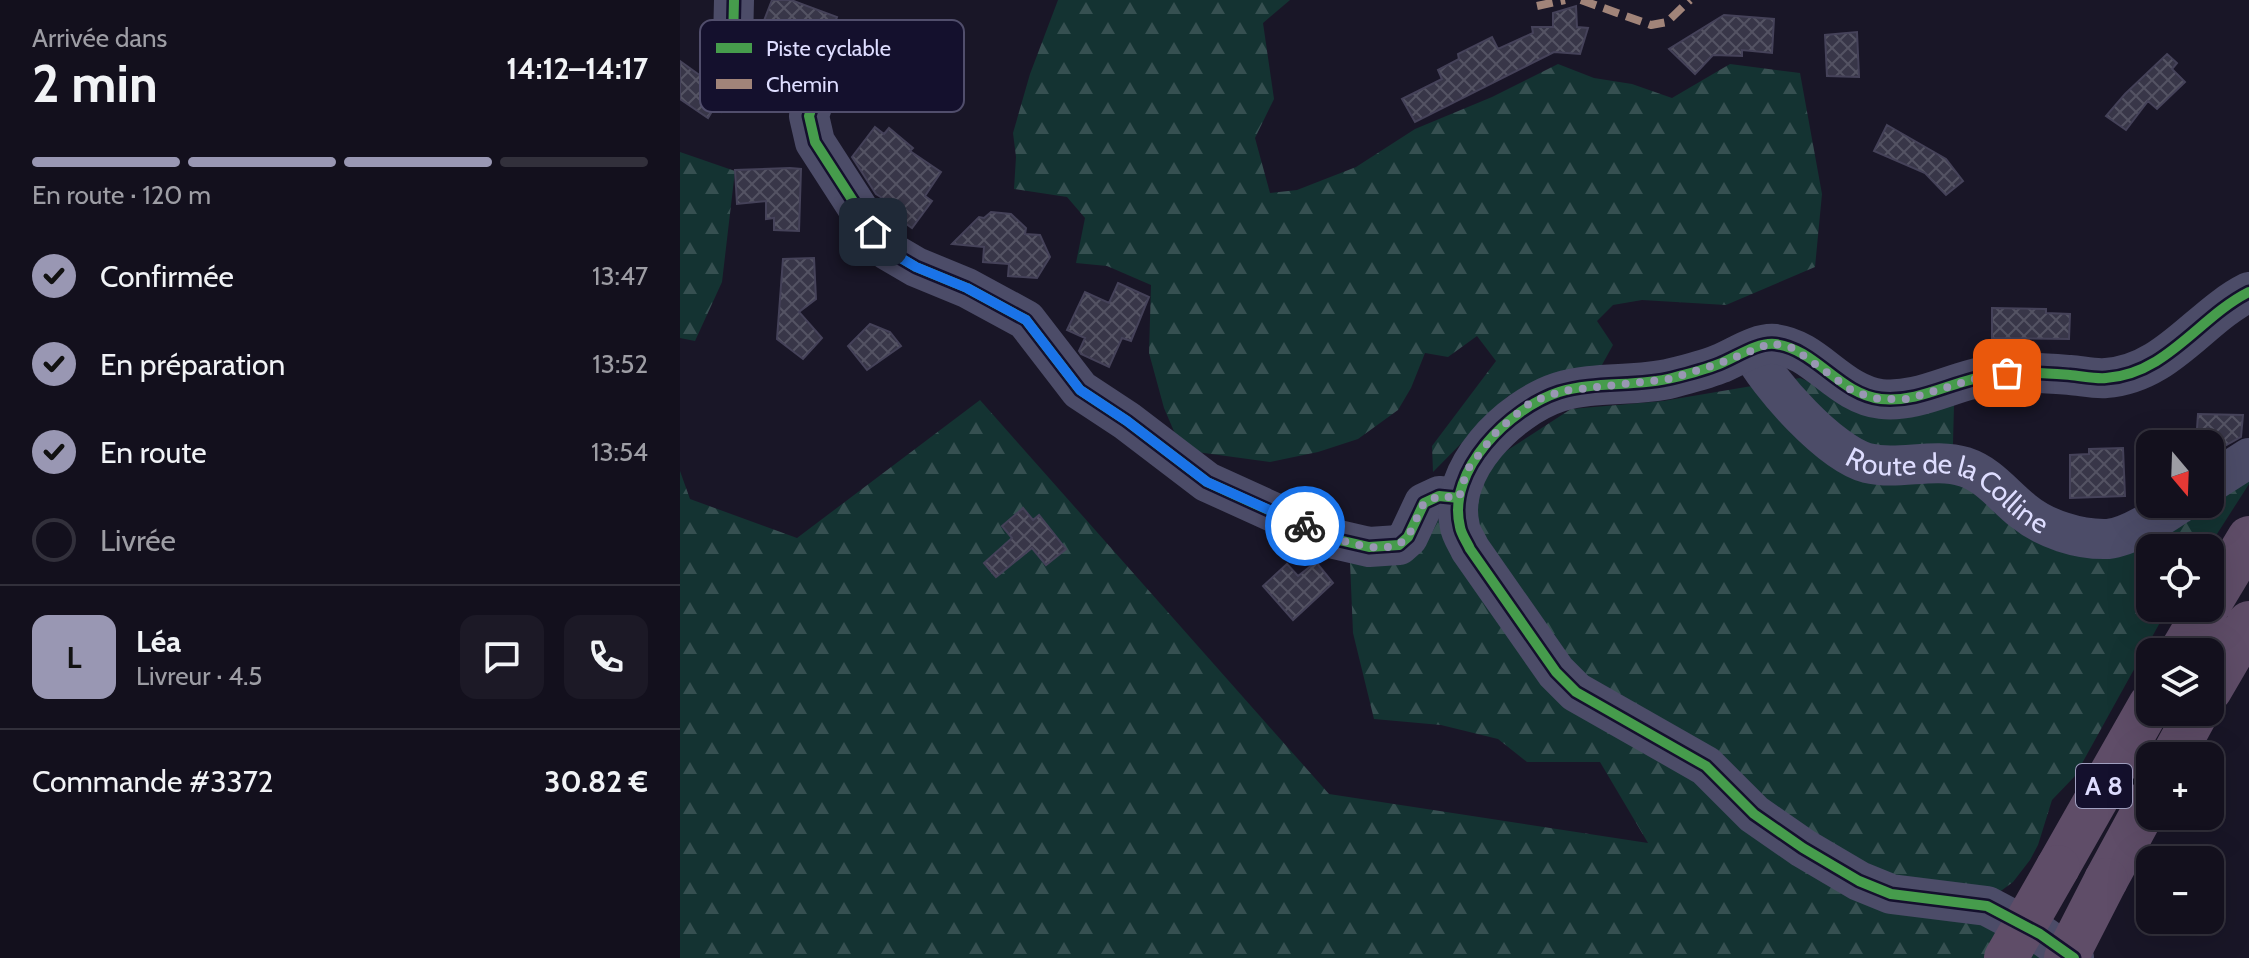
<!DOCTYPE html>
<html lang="fr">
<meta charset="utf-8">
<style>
:root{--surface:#13101d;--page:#1c1926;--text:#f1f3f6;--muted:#9d9da4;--line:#32303b;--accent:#9997b3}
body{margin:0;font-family:Cabin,sans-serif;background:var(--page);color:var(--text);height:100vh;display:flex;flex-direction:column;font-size:30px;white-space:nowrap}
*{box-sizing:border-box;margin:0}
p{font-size:26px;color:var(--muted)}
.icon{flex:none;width:44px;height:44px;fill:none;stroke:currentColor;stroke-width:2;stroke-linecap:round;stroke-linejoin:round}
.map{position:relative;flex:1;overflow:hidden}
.drawer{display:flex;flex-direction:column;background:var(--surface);width:680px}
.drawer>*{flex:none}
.needle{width:52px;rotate:161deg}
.controls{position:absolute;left:1456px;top:430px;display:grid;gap:16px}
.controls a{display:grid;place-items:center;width:88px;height:88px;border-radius:16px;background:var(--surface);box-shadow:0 8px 32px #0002,0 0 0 2px var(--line);font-size:40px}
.pin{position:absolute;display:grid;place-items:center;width:68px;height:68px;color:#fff;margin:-34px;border-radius:16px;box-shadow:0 4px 12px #0006}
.courier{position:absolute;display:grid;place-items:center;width:80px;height:80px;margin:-40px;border:6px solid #1a73e8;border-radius:50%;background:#fff;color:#222;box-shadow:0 2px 10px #0007}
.summary em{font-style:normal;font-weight:700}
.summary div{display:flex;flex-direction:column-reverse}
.summary{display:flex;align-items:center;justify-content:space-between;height:136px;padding:0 32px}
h1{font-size:52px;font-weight:700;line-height:60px}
.bar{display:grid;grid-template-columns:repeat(4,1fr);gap:12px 8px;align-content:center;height:96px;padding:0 32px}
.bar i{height:10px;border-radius:6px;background:var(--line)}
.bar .on{background:var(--accent)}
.bar p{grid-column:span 4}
.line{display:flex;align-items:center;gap:20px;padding:0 32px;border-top:2px solid var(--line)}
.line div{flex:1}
.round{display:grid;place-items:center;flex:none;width:84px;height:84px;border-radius:16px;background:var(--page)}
ol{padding:0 32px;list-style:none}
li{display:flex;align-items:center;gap:24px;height:88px}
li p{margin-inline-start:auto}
li .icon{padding:8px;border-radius:50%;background:var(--accent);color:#111;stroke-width:4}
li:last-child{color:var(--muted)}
li i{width:44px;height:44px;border:4px solid var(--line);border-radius:50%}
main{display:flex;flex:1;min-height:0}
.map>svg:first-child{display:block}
</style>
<main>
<section class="drawer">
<div class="summary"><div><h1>2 min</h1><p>Arrivée dans</p></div><em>14:12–14:17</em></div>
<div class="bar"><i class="on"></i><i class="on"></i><i class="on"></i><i></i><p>En route · 120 m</p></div>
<ol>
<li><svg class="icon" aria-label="check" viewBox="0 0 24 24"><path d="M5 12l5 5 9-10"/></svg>Confirmée<p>13:47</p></li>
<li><svg class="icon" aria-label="check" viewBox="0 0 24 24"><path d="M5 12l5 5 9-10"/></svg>En préparation<p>13:52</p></li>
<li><svg class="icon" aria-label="check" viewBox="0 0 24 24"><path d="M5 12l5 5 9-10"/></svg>En route<p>13:54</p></li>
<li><i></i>Livrée</li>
</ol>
<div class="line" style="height:144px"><b class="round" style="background:var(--accent);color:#111">L</b><div><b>Léa</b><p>Livreur · 4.5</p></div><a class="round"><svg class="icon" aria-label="chat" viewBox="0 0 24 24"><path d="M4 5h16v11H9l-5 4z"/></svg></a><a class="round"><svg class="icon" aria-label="phone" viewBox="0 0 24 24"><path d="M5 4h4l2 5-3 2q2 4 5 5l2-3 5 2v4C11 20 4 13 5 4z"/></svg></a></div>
<div class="line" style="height:104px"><div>Commande #3372</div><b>30.82 €</b></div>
</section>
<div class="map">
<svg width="1569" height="958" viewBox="0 0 1569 958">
<defs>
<pattern id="forest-firs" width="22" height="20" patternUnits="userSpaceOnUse" patternTransform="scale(2)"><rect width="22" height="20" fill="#143332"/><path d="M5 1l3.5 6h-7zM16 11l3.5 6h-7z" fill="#365051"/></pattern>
<pattern id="building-cross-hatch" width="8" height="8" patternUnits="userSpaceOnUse" patternTransform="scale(2)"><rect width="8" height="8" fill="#383648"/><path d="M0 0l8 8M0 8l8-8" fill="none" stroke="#545363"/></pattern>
</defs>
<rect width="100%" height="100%" fill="#191627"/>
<!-- forest -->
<path fill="url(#forest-firs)" d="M378,0H610L583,23L594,99L575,138L590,193L617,190L676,167L735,129L812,97L878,64L914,78L952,84L992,98L1050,64L1120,73L1142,194L1135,267L1046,305L962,300L933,305L917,321L933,345L918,372L884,376L828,396L753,472L752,446L816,361L797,336L768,357L745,353L731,388L718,410L678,439L638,452L590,462L502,450L484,408L469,353L471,285L427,266L396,263L405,218L387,197L334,189L336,157L333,133L350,74Z
M0,152L55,171L42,282L15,341L0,338Z
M1120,378L1149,390L1274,405L1272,481L1292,485L1354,537L1509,511L1519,504H1530V497L1569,471V484L1528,548H1470V608H1488L1395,776L1372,800L1358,845L1350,860L1333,882L1314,896L1369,958H0V471L10,499L117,538L300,400L649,794L968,843L920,762H847L818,739L761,725L694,719L673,633L670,562L748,531L820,455L891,409L983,401Z"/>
<!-- building -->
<path fill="url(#building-cross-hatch)" stroke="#454259" stroke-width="2" d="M92,0H111L157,17L141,59L123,47L78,36Z
M896,6L897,27L908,28L900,54L874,52L735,122L722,99L762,79L758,70L779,59L778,54L812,37L818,49L853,33L852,27H873V13Z
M1044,15L1094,19L1092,53L1062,50V56L1033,55L1015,74L989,49Z
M1177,32L1179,77L1147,76L1145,35Z
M1487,54L1497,63L1492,69L1505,82L1477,109L1468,101L1446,130L1426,116L1445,94Z
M0,61L32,84L43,66L61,80L41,112L34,108L28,118L0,99Z
M1207,125L1266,159L1283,181L1266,195L1245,173L1194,151Z
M195,127L204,134L209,128L233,148L230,151L261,172L245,196L252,201L232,228L211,213L215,206L196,194L172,157Z
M110,168L121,169L119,231L94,230V218L86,219V201L57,204L55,170Z
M311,212L331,214L346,228L345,234L360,235L370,257L357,278L328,276L329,264L303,262L304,247L272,244L299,217L304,218Z
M134,258L136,299L119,312L142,338L123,359L97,339L103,259Z
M438,283L469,297L451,341L442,338L429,367L401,354L399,351L405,338L387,330L405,292L429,303Z
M1312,308L1366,309V313L1390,314L1389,339L1312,338Z
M190,324L210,332L221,346L187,370L168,346Z
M1518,414L1563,415L1561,437L1541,448H1530V444H1516Z
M1443,448L1445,496L1390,498V455L1409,454V449Z
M343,508L353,520L359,515L386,549L366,565L352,548L316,577L304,563L332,538L322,526Z
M636,562L653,583L613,620L583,586L607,564L618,576Z"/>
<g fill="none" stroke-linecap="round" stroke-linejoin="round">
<!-- minor -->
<g stroke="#4c4c68" stroke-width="40">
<path d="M54,0L53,42L66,57L117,69L131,80L135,97L129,116L135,142L193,232L207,250L236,267L287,288L346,320L400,390L447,421L527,482L650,538L689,547L719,545L728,537L744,503L759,496L779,498"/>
<path id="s1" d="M1071,350C1088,384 1150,453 1187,463C1220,471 1252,457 1285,467C1309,475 1323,495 1343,511C1365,529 1399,540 1428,539C1450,537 1481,516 1499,504"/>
<path d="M1530,483L1569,458"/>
<path d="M1394,958L1360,934L1307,906L1211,894L1179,881L1123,848L1074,814L1026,766L896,692L876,672L790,549C787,542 781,534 780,527C766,470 830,408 879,392C915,381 956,387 992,378C1008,374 1024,370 1039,364C1055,358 1077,342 1095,344C1136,349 1159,394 1201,399C1240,403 1274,380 1312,375C1338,371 1363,373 1390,375C1402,376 1415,379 1426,378C1487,374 1519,317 1569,292"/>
</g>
<!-- highway -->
<path stroke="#5f4d68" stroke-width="44" d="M1530,603L1569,538
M1501,652L1527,608
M1530,690L1569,623
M1493,756L1517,712
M1378,867L1470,705
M1426,880L1470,799"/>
<!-- highway-bridge -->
<path stroke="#5f4d68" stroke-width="44" d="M1326,958L1378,867
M1386,958L1426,880"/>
<!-- quiet -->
<path stroke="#a18479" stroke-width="8" stroke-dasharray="16 8" stroke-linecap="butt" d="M901,0L971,25L987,22L1010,0
M857,6L885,0"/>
<!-- cycleway casing -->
<g stroke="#14102d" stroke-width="15">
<path id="cycleway" d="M54,0L53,42L66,57L117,69L131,80L135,97L129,116L135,142L193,232L207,250L236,267L287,288L346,320L400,390L447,421L527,482L650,538L689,547L719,545L728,537L744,503L759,496L779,498
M1394,958L1360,934L1307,906L1211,894L1179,881L1123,848L1074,814L1026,766L896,692L876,672L790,549C787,542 781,534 780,527C766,470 830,408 879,392C915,381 956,387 992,378C1008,374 1024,370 1039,364C1055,358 1077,342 1095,344C1136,349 1159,394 1201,399C1240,403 1274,380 1312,375C1338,371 1363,373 1390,375C1402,376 1415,379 1426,378C1487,374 1519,317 1569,292"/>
</g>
<!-- cycleway -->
<use href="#cycleway" stroke="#469c4c" stroke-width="10"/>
</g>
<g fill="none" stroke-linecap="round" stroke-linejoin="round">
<!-- done -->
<path stroke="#9997b3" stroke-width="8" stroke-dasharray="0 14.4" d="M625,526C647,536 708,562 727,537C734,528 738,513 744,503L759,496L779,498L787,470L817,431L851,402L882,391L989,379L1038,364L1091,343L1113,348L1174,392L1199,399H1228L1308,375L1327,373"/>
<!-- route -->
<path stroke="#1a73e8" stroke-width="10" d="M193,232L207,250L236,267L287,288L346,320L400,390L447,421L527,482L625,526"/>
</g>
<g text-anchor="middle" stroke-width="7" stroke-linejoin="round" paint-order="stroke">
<!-- shield labels -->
<rect fill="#14102d" stroke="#a1a0c0" stroke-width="2" x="1396" y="764" width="56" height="44" rx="6"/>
<g font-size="26" font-weight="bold" fill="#deddff">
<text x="1424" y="795">A 8</text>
</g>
<!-- street labels -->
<g font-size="28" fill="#deddff" stroke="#14102d">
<text dy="10" stroke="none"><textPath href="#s1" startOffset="254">Route de la Colline</textPath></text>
</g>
</g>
<!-- legend -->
<rect x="20" y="20" width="264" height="92" rx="12" fill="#14102d" stroke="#514e6c" stroke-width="2"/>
<rect x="36" y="43" width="36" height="10" fill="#469c4c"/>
<rect x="36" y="79" width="36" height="10" fill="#a18479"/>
<g font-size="22" fill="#deddff">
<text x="86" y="56">Piste cyclable</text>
<text x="86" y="92">Chemin</text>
</g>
</svg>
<div class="controls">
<a><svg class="needle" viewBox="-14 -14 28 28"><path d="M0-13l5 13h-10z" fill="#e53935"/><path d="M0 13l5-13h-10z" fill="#9d9da4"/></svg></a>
<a><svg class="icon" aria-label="locate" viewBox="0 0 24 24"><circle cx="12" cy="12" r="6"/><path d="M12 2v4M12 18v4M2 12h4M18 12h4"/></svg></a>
<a><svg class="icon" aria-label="layers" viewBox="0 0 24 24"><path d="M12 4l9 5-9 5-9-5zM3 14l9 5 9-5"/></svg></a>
<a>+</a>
<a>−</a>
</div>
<div class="pin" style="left:1327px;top:373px;background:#ea580c"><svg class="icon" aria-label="bag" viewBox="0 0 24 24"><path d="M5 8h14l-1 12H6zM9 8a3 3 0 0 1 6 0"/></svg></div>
<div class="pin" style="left:193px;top:232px;background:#1f2937"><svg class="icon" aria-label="home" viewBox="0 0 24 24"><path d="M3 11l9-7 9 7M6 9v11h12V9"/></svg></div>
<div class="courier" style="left:625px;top:526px"><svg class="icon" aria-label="bike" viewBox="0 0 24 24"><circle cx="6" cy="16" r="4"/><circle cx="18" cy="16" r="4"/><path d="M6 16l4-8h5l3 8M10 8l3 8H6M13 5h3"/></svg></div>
</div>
</main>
